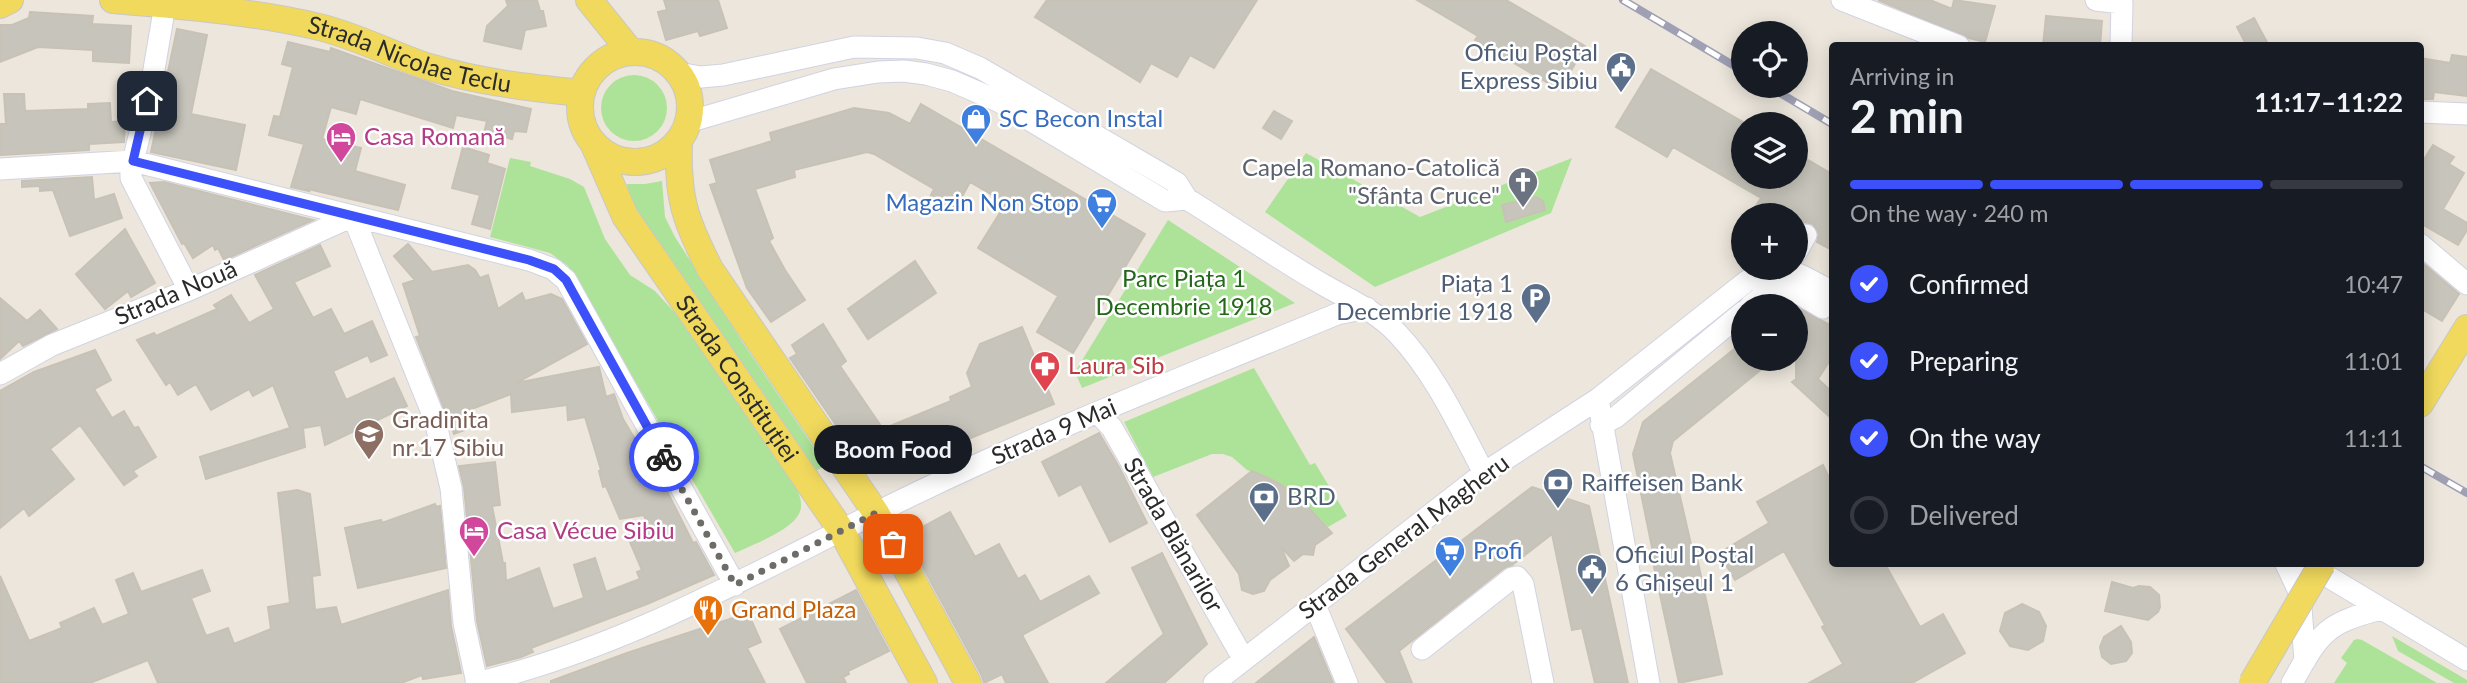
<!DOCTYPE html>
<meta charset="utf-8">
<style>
:root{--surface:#171b24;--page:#242831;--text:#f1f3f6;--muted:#9ea1a6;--line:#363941;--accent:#3c51f9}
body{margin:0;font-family:Lato,sans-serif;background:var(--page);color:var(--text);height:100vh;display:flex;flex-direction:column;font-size:26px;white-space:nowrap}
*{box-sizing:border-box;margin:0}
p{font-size:23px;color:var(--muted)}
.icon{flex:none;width:38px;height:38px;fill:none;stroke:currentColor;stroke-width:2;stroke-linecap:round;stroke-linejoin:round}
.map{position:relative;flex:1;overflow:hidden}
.side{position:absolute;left:1829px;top:42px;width:595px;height:525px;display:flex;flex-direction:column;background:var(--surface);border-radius:7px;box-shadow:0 4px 18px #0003}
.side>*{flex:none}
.tools{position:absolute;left:1731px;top:21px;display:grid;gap:14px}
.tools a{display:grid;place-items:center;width:77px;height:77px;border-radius:50%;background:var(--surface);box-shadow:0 4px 18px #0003;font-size:35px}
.pin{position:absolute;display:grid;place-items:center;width:60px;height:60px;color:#fff;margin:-30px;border-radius:14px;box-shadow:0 4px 10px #0006}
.courier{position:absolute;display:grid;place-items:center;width:70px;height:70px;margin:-35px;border:5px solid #3c51f9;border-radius:50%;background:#fff;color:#222;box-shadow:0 2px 9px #0007}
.bubble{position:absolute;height:49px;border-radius:24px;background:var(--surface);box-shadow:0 4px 18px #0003;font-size:23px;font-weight:700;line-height:49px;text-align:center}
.summary em{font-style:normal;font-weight:700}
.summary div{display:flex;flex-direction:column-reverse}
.summary{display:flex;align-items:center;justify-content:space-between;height:119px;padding:0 21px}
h1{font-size:46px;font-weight:700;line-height:52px}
.bar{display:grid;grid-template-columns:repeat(4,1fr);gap:10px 7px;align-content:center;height:84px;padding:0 21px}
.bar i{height:9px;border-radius:5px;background:var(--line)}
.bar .current{background:var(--accent)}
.bar p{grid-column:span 4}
ol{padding:0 21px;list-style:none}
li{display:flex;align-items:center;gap:21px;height:77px}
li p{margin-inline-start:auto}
li .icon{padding:7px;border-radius:50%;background:var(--accent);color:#fff;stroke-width:4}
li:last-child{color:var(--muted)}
li i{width:38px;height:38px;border:4px solid var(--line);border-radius:50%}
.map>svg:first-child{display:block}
</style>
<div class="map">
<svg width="2467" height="683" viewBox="0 0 2467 683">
<rect width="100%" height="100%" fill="#ece6dc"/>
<!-- green -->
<path fill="#ace398" d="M601 108a33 33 0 1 1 66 0a33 33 0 1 1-66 0Z
M1306,153L1420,217L1572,158L1551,213L1375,287L1265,212Z
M510,158L531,162L530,166L570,179L584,187L605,239L630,275L655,291L676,314L788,474C793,483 802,495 801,506C801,528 753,544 735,553L568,266L550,253L490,237Z
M662,181L665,217L675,237L743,343L826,465L816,471L630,202L627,184H645Z
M1168,220L1295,303L1082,388L1075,372Z
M1254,368L1310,465L1315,463L1347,516L1328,527L1279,482L1247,470L1232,457L1223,454H1212L1153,477L1124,422Z
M2392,636L2467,680V683H2454L2398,651Z
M2358,639L2362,640L2437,683H2334L2347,663L2341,658L2354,640Z"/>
<!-- building -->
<path fill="#c7c4bb" stroke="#c8c2b6" stroke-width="2" d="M506,0H537L540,11H543L546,26L525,30L521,49L484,41L487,26L508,6Z
M664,0H718L727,28L700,36L698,31L666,40L658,12L667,10Z
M1047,0H1257L1214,68L1190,55L1177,77L1151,63L1140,82L1035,17Z
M1417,0H1506L1585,46L1560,90L1475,40L1478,36Z
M1878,0H1930L1952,9L1954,0L1995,6L1985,42L1969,38Z
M30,12L93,16L92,24L131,26L129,63L93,61V50L38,47L0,62V25H12L29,18Z
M2046,16L2102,21L2100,46H2043Z
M2254,18L2269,46H2247L2237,27Z
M177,29L207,35L191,114L245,125L236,170L151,152Z
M288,42L330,52L331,48L452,91L531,109L526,132L514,131L512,139L484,133L487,121L456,115L453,128L360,99L356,114L331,107L322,139L361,148L355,171L405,185L398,210L308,189L309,191L291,187L304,144L269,135L274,116L280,117L293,67L282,64Z
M2452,55L2467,57V96L2434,92L2433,99H2420V58L2450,63Z
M1651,69L1743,122V177H1796V153L1832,174V250L1817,242L1819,234L1813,224L1805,222L1796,228V215H1772L1756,206L1761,198L1673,147L1667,157L1616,127Z
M4,94H24L25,111L88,109V104L110,103L111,122L125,121L124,142L89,144V150L0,155V124H6Z
M921,104L1145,234L1073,353L1037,332L1058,296L978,248L1006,203L970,182L954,211L930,197L934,189L874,154L867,152L794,170L795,177L755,189L773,238L769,241L785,270L805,300L771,322L747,288L710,185L717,183L710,160L772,141L770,133L854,108L889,113L910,124Z
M1274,111L1292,121L1281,139L1263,128Z
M2433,145L2454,157L2449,164L2464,173L2443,209L2467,223V230L2458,245L2420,223V166Z
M463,147L489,155L487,163L505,169L490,229L472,224L480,195L452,188Z
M92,177L94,200L114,194L122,218L70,236L53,190L40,191V186L22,187V181Z
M164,182L313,220L224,260L218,248L215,250L213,245L193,258L184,243L182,244L150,183Z
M1536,197L1543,201L1545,210L1506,222L1502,205Z
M125,229L155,283L131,297L128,291L105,309L76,274Z
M408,244L432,272L468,265L475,270L480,278L488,275L498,309L522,293L525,301L551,294L562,299L587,344L516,383L599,367L606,397L614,394L623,419L658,478L660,477L693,543L696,542L714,575L647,604L531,648L533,652L521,657L487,666L477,621L464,487L459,466L495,462L500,505L492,506L503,563H505L506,581L539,568L553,609L584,598L574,565L595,558L606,592L640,579L637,572L642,570L627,535L648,527L644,515L620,519L606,486L603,487L599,471L601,470L585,417L568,420L567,405L512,412L511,394L469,410L475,426L454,434L416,337L420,336L403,284L415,280L394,256Z
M320,245L330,266L294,282L313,318L331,309L344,334L372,321L387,355L371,362L368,355L333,371L346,400L394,378L407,406L325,445L321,425L303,428L305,447L206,479L200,457L290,428L273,385L253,396L249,389L211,410L196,384L178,395L170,382L166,385L137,340L154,333L156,336L217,309L214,305L231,295L249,323L274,309L255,275Z
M915,261L936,293L868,339L848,309Z
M2420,261L2459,294L2442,321L2420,308Z
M0,298L27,321L40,310L57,329L23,346L19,341L0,359Z
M1796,307L1832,326V357L1818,379L1832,392V419L1792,382L1796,379Z
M823,324L846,361L840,366L883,429L951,401L950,397L972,387L967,373L980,344L1022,327L1054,404L895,469L863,464L790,358L797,354L792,345Z
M1743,342V359H1774L1673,441L1670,453L1693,553H1696L1722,674L1679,683L1653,562H1655L1633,454L1643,422Z
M95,350L111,380L94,389L112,418L124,411L134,428L138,427L156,457L133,471L137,476L124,485L80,425L50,449L74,479L29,516L24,508L0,528V391L34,372Z
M1099,433L1119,467L1147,523L1110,542L1081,484L1059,496L1042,462Z
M1823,465L1832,484V564H1885L1920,627L1943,614L1965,653L1912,683H1809L1843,664L1822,627L1825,625L1784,551L1735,580L1719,553L1769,523L1757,502Z
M1252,471L1279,483L1306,505L1332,533L1315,545L1313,555L1303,554L1294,561L1281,547L1289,566L1270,580L1264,591L1253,594L1242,590L1239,574L1197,515Z
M1532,487L1589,506L1628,683H1595L1582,628L1572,630L1552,534L1512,565L1504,568L1399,651L1412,683H1387L1346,629Z
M297,490L310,494L320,575L312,576L315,610L336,607L341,625L448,590L451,626L461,673L423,679L422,675L401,683H158L148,660L90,683H0V576L29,641L62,628L60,623L94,608L102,625L129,614L116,580L133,573L141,592L202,570L210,591L191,598L206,636L228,628L234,644L271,629L268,607L290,603L278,493Z
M435,504L436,507L440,506L446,568L358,588L345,528L381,520L382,523Z
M950,512L975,557L999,544L1018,579L1025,575L1040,602L1089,576L1099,593L1022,635L1048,683H1006L1002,674L984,683L982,676L906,536Z
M1162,553L1207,644L1164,683H1106L1164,634L1132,568Z
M2112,582L2133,588L2139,586L2150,587L2159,595L2160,607L2158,612L2148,620L2105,611Z
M856,590L889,651L848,671L849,674L843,677L846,683H807L780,629Z
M2022,604L2039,612L2046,626L2043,641L2028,650L2010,646L2000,631L2005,613Z
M748,613L761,642L747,648L765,683H551V681L627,653Z
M2121,626L2131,642L2132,653L2126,661L2111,664L2102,657L2100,647L2104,637Z
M1314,637L1333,683H1256Z"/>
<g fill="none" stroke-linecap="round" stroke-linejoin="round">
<!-- minor casing -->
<g stroke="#d1d3e3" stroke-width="23">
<path id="minor" d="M1842,0L1959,46
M2096,0L2122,3
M165,5L151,87L131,170V178L189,290
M2121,46L2122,3
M678,73L701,77L723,75L854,47L917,48L945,53L980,68L1177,183L1187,199C1232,227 1276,257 1322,284C1348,299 1376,311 1397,333C1435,373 1459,426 1484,473
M2420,112L2467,114
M688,122L834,79L878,72L904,71L926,74L952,81L998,101L1165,201L1187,199
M0,169L133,161L529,260L553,269L566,280L735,585
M353,216L435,420L451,488L464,623L477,683
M2420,244L2467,284
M1796,253L1806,235
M1775,286L1794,291L1823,308
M1750,306L1775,286L1779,276
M0,374L52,345L189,290L353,216
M1598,399L1649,683
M1098,413L1112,428L1244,660
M1601,425L1616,417L1743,312
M2286,564L2300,594L2305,661
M2307,564L2467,660
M1315,605L1347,683
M1422,649L1512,578L1517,577L1523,584L1543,683
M476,683C638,645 779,558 927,488C1061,424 1200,371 1337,314L1367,308
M1214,683L1484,473L1598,399L1747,281C1789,264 1794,271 1832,292
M2292,683C2320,633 2324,624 2381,609"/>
</g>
<!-- major casing -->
<g stroke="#c8c8c8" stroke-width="28">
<g id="major">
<path id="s1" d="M113,0C181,6 252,11 319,27C357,36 392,55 429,67C479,82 530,88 581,93"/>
<path d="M589,0L631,52"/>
<path d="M0,5L10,0"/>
<circle cx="635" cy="107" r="55"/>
<path d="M679,141C677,198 685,220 710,269L876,513L968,683"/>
<path id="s2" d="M594,145L625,216L841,530L924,683"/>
<path d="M2420,404L2467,328"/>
</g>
</g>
<!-- minor -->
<use href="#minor" stroke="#fff" stroke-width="21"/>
<!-- major -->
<use href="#major" stroke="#f0d95d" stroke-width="26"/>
<!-- rail casing -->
<g stroke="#9fa0b4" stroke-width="8">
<path id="rail" d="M1623,0L1743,71
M1768,86L1832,124
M2420,466L2467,493"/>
</g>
<!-- rail -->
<use href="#rail" stroke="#fff" stroke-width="5" stroke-dasharray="16" stroke-linecap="butt"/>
<!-- major-bridge casing -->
<g stroke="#c8c8c8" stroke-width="28" stroke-linecap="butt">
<path id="major-bridge" d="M2252,683L2322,564"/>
</g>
<!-- major-bridge -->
<use href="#major-bridge" stroke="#f0d95d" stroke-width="26"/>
</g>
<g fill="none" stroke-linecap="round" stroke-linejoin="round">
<!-- done -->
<path stroke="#6e6c68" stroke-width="7" stroke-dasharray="0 12.6" d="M664,457L735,585L876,513L893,544"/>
<!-- route -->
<path stroke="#3c51f9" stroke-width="9" d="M147,101L133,161L529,260L554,269L566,280L664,457"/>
</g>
<!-- icons -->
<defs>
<g id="civic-pin" transform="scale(1.575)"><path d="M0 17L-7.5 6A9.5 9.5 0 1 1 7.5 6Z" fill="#5c6f8a" stroke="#fff"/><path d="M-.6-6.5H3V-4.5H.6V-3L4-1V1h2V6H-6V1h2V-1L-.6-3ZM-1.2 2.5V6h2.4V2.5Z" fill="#fff"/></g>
<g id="shop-pin" transform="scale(1.575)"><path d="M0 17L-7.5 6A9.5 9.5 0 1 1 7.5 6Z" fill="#3f7fe0" stroke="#fff"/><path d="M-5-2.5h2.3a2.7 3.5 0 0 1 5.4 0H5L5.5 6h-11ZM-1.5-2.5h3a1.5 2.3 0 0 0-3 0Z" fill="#fff"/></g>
<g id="hotel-pin" transform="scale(1.575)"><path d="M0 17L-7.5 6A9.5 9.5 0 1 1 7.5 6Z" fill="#d1479c" stroke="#fff"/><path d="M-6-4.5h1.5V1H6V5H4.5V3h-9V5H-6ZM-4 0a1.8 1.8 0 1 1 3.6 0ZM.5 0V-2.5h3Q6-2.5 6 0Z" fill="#fff"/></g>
<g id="church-pin" transform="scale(1.575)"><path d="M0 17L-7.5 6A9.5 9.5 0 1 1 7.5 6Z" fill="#6b7280" stroke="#fff"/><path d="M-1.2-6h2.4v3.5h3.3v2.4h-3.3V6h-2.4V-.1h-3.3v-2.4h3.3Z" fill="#fff"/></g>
<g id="supermarket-pin" transform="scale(1.575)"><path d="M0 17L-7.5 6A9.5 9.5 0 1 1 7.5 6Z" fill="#3f7fe0" stroke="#fff"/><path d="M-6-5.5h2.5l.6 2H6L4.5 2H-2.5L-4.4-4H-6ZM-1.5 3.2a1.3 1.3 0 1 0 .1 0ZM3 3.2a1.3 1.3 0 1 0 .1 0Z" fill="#fff"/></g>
<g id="parking-pin" transform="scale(1.575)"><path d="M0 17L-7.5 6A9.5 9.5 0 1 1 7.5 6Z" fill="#5c6f8a" stroke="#fff"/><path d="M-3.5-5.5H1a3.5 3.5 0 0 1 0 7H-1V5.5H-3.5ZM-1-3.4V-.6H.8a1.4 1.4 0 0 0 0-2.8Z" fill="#fff"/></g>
<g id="pharmacy-pin" transform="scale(1.575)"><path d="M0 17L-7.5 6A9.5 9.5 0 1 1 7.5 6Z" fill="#e0444e" stroke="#fff"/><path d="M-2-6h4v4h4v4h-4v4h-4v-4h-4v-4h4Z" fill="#fff"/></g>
<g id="school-pin" transform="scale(1.575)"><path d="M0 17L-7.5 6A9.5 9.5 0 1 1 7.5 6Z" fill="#8d6e63" stroke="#fff"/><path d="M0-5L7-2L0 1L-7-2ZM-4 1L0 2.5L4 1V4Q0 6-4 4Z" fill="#fff"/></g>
<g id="bank-pin" transform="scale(1.575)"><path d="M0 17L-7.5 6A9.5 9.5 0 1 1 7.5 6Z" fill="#5c6f8a" stroke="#fff"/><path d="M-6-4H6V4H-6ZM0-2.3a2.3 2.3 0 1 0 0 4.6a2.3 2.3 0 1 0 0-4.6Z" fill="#fff"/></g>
<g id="restaurant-pin" transform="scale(1.575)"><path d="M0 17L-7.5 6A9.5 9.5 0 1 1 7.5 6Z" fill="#e8710a" stroke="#fff"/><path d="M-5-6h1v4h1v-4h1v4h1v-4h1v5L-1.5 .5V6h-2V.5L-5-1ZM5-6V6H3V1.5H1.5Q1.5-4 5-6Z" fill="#fff"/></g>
</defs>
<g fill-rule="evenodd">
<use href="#civic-pin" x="1621" y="67"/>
<use href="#shop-pin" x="976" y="119"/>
<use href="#hotel-pin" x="341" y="137"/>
<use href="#church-pin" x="1523" y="182"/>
<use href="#supermarket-pin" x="1102" y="203"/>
<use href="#parking-pin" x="1536" y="298"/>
<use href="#pharmacy-pin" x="1045" y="366"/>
<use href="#school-pin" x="369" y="434"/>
<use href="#bank-pin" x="1558" y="483"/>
<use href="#bank-pin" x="1264" y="497"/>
<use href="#hotel-pin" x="474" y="531"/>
<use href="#supermarket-pin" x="1450" y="551"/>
<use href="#civic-pin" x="1592" y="569"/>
<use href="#restaurant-pin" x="708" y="610"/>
</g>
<g text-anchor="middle" stroke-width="5" stroke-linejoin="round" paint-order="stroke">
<!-- service labels -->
<g font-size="24" fill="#4e5e75" stroke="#fff" text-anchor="start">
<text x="1598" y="61" text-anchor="end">Oficiu Poștal<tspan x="1598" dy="28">Express Sibiu</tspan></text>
<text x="1513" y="292" text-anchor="end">Piața 1<tspan x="1513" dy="28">Decembrie 1918</tspan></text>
<text x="1581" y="491">Raiffeisen Bank</text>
<text x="1287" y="505">BRD</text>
<text x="1615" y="563">Oficiul Poștal<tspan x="1615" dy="28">6 Ghișeul 1</tspan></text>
</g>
<!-- street labels -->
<g font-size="24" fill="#2a2a2a" stroke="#fff">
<text dy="8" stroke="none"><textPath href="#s1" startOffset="303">Strada Nicolae Teclu</textPath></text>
<text transform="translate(176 293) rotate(-23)" y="8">Strada Nouă</text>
<text dy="8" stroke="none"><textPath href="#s2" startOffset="275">Strada Constituției</textPath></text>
<text transform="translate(1054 432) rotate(-23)" y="8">Strada 9 Mai</text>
<text transform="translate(1173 535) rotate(60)" y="8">Strada Blănarilor</text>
<text transform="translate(1404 537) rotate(-37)" y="8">Strada General Magheru</text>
</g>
<!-- shop labels -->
<g font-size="24" fill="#366cbe" stroke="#fff" text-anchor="start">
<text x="999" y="127">SC Becon Instal</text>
<text x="1079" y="211" text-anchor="end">Magazin Non Stop</text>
<text x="1473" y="559">Profi</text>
</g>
<!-- hotel labels -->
<g font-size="24" fill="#b23c85" stroke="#fff" text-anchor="start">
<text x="364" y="145">Casa Romană</text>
<text x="497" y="539">Casa Vécue Sibiu</text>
</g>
<!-- worship labels -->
<g font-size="24" fill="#5b616d" stroke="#fff" text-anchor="end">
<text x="1500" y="176">Capela Romano-Catolică<tspan x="1500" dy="28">"Sfânta Cruce"</tspan></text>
</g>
<!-- park labels -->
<g font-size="24" fill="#24671a" stroke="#fff">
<text x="1184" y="287">Parc Piața 1<tspan x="1184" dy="28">Decembrie 1918</tspan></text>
</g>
<!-- health labels -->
<g font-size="24" fill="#be3a42" stroke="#fff" text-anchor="start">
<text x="1068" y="374">Laura Sib</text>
</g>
<!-- education labels -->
<g font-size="24" fill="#785e54" stroke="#fff" text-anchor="start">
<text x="392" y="428">Gradinita<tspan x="392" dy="28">nr.17 Sibiu</tspan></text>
</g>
<!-- food labels -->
<g font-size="24" fill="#c56008" stroke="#fff" text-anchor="start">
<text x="731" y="618">Grand Plaza</text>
</g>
</g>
</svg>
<div class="tools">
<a><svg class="icon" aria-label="locate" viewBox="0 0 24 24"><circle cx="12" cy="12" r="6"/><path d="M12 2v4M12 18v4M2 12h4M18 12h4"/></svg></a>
<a><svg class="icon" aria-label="layers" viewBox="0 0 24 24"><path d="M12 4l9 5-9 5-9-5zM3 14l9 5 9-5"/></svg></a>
<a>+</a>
<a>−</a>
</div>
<div class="pin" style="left:893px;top:544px;background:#ea580c"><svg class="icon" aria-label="bag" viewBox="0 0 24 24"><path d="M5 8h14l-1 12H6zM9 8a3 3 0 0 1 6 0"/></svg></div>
<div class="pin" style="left:147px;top:101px;background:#1f2937"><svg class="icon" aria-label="home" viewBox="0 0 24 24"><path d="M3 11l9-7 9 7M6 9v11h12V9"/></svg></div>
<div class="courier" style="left:664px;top:457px"><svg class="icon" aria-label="bike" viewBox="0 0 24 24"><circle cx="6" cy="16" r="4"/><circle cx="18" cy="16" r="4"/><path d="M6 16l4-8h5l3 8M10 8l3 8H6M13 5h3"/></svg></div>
<div class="bubble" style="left:814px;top:425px;width:158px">Boom Food</div>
<section class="side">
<div class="summary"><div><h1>2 min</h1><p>Arriving in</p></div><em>11:17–11:22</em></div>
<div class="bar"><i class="current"></i><i class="current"></i><i class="current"></i><i></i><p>On the way · 240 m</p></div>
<ol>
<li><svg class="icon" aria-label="check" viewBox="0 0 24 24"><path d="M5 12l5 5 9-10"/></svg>Confirmed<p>10:47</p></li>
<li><svg class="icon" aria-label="check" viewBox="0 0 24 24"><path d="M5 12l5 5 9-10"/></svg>Preparing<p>11:01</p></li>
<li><svg class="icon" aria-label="check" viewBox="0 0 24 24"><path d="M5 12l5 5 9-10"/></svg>On the way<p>11:11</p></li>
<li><i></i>Delivered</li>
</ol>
</section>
</div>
